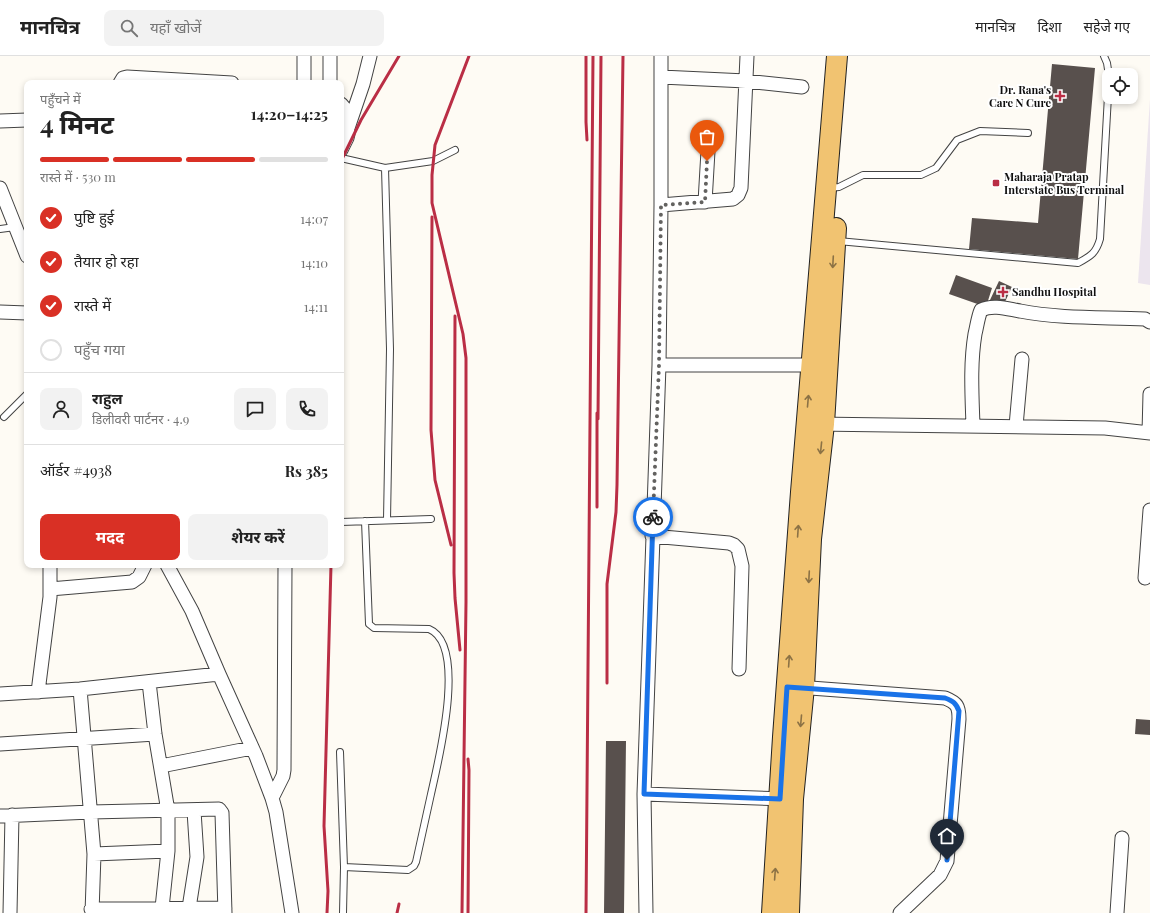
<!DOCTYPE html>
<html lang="hi">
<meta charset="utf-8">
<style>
:root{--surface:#fff;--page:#f2f2f2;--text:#222;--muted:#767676;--line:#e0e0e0;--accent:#d93025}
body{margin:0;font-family:"Playfair Display","Noto Sans Devanagari",serif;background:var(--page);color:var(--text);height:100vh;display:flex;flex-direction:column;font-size:15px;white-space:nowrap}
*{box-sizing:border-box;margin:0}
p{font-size:13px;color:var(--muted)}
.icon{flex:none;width:22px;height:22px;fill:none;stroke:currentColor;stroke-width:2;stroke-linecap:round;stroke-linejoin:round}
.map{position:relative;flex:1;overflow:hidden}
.drawer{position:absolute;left:24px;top:24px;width:320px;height:488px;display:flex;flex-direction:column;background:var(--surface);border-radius:8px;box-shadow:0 2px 6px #0003}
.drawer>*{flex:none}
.buttons{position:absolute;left:1102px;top:12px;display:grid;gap:8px}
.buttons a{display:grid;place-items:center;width:36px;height:36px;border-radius:8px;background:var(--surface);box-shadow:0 2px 6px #0003;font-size:20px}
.pin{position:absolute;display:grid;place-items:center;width:34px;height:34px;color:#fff;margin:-41px -17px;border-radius:50% 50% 50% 0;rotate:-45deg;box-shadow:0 0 4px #0007}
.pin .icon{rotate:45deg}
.courier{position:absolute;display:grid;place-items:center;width:40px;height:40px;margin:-20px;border:3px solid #1a73e8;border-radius:50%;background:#fff;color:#222;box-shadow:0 1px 5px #0007}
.summary em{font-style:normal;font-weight:700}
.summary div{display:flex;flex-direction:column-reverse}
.summary{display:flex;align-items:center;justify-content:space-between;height:68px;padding:0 16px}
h1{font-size:26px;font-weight:700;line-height:30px}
.bar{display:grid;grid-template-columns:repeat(4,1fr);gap:6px 4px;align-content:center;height:48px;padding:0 16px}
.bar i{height:5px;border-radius:3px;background:var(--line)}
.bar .on{background:var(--accent)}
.bar p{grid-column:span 4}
.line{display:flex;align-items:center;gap:10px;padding:0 16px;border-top:1px solid var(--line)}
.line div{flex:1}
.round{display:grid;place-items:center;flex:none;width:42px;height:42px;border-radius:8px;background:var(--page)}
ol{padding:0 16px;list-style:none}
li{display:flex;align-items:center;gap:12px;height:44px}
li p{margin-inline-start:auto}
li .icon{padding:4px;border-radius:50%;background:var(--accent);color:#fff;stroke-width:4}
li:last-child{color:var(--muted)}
li i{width:22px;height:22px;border:2px solid var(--line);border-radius:50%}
.action{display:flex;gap:8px;margin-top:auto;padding:8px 16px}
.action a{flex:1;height:46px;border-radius:8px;background:var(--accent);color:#fff;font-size:16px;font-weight:700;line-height:46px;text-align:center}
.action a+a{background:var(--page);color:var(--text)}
header{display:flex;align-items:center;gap:24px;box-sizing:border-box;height:56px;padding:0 20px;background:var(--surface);border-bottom:1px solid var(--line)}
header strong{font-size:19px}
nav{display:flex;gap:22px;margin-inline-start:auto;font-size:14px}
.search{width:280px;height:36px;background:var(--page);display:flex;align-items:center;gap:10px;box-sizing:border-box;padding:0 14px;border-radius:8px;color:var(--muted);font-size:15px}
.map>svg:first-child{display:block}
</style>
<header>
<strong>मानचित्र</strong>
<div class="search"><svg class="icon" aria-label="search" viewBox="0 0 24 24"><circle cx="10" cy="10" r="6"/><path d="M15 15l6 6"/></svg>यहाँ खोजें</div>
<nav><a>मानचित्र</a><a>दिशा</a><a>सहेजे गए</a></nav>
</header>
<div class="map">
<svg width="1150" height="857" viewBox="0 0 1150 857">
<rect width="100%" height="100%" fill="#fefbf4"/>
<!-- industrial -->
<path fill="#ece5ee" d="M1150,43V229L1138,227Z"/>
<!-- building -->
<path fill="#58504d" d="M1052,8L1095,12L1078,203L969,193L972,162L1038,167Z
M956,219L992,232L986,251L949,238Z
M999,225L1012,231L1003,250L990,244Z
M1136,663L1150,664V679L1135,678Z
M606,685H626L624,857H604Z"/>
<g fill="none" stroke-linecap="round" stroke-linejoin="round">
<!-- service casing -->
<g stroke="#434343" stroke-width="8">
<path id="service" d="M1104,0L1107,7L1109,20
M341,102L385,112L433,105L455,94
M385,112L390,293L387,464
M829,132L839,131L863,119H921L936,112L957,84L980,75L1028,77
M0,173L15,171
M838,185L1078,207C1091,200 1096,197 1100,183L1109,22
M4,361L27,338
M341,466L431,463
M340,696L344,811L343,857
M344,811L408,814L414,810L416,806C421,783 426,761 431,738C438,706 468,589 429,573L374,572L369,568L365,465"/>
</g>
<!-- minor casing -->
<g stroke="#434343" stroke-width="15">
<path id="minor" d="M304,0V27
M330,0V27
M661,21L746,25L802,31
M120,27L123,22L127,21L232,27
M341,48L347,55L348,78L347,82L341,94
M0,65L27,64
M348,72L363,28L370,0
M0,132L27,200
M705,146L709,78
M661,149L733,143L738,139L741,132L747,0
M0,256L27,257
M659,309H811
M816,368L1105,372L1150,377
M973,370C972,339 970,308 975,278C977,270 978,261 981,254C993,248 1008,253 1020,255C1061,263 1104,261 1145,263L1150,266
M1016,370L1022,303
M1149,377L1150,338
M652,480L729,487L734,489L738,493L742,510L739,613
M167,509L192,555L219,618L256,700L272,742L276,756L292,857
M1145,522L1150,454
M50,533L132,526L139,521L145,509
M149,626L155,678L168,755V795L162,852
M797,631L945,642C957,647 959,650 959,663L947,805L940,819L900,857
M80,633L94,798L92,857
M38,636L50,541V509
M0,638L80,633L219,618
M0,688L155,678
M161,710L252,692
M644,738L786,743
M272,742L283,720L284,714L285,509
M0,760L91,756L219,753L222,757L225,857
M94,798L168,795
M189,852L197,801L194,755
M91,853L225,852
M10,857L12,759
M646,857L644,738L659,309L661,149V0
M1117,857L1122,782"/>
</g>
<!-- primary casing -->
<g stroke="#212121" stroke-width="22">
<path id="primary" d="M772,857L783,681L801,436L837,0
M789,857L793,743L804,631L811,483L824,368L836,172"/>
</g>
<!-- service -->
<use href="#service" stroke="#fff" stroke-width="6"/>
<!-- minor -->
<use href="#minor" stroke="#fff" stroke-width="13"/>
<!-- primary -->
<use href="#primary" stroke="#f1c371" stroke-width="20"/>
<!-- rail -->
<path stroke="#ba2e45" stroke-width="3" d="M586,0V66L587,84
M341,105L361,64L399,0
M432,161L431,374L435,424L451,489
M455,260L454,517L455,542L460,594
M598,363L601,0
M597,451V357
M607,627V528L616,456L617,429L623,0
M468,703L469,714L468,857
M327,857L328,835L324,770L331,509
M397,857L399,848
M462,857L466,546V302L463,278L432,147V119L435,89L469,0
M586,857L593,0"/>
</g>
<!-- one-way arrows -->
<defs><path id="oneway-shaft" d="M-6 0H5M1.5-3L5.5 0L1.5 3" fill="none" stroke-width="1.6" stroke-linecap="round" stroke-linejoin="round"/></defs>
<g stroke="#8c7245">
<use href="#oneway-shaft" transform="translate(833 206) rotate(93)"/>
<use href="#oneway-shaft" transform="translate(808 345) rotate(-85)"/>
<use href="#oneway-shaft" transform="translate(821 392) rotate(96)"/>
<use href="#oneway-shaft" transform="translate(798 475) rotate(-86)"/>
<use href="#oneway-shaft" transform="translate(809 521) rotate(93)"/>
<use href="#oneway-shaft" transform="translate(789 605) rotate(-86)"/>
<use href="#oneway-shaft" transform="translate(801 665) rotate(95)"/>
<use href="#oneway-shaft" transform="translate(775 818) rotate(-86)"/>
</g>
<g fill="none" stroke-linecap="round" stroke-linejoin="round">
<!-- done -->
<path stroke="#636260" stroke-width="4" stroke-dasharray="0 7.2" d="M653,461L659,309L661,149L705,146L707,105"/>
<!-- route -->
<path stroke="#1a73e8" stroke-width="5" d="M653,461L644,738L780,743L787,631L945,642C953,645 956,647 959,655L947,804"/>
</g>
<!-- markers -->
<g fill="#ba2e45" stroke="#fff" stroke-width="1.5">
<path d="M1058 34h4v4h4v4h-4v4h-4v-4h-4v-4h4z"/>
<rect x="992" y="123" width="8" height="8" rx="2"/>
<path d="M1001 230h4v4h4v4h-4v4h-4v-4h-4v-4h4z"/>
</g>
<g text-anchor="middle" stroke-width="4" stroke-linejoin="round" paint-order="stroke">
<!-- poi labels -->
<g font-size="11" font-weight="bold" fill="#101010" stroke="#fff" text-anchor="start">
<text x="1051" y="38" text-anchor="end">Dr. Rana's<tspan x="1051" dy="13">Care N Cure</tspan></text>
<text x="1004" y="125">Maharaja Pratap<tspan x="1004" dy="13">Interstate Bus Terminal</tspan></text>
<text x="1012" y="240">Sandhu Hospital</text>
</g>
</g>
</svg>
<div class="buttons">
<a><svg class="icon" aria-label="locate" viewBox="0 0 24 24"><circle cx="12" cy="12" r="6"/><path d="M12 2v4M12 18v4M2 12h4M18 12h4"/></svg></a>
</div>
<div class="pin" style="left:707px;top:105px;background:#ea580c"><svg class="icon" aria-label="bag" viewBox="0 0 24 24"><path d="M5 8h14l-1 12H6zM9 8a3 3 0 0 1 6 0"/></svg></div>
<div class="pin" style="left:947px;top:804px;background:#1f2937"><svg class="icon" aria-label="home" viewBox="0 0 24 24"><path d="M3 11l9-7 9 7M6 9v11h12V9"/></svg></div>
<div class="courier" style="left:653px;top:461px"><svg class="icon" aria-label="bike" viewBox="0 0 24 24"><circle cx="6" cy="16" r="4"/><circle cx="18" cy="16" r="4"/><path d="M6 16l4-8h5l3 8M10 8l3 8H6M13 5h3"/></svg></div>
<section class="drawer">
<div class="summary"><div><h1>4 मिनट</h1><p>पहुँचने में</p></div><em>14:20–14:25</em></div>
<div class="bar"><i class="on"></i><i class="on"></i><i class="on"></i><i></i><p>रास्ते में · 530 m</p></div>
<ol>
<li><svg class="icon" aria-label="check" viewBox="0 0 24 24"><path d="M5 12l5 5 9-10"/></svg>पुष्टि हुई<p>14:07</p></li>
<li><svg class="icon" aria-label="check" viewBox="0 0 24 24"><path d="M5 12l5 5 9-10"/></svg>तैयार हो रहा<p>14:10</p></li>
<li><svg class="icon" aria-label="check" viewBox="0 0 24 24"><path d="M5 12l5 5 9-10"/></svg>रास्ते में<p>14:11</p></li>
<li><i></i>पहुँच गया</li>
</ol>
<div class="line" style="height:72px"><a class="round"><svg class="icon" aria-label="person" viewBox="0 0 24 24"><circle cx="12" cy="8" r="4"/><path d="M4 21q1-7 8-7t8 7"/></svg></a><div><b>राहुल</b><p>डिलीवरी पार्टनर · 4.9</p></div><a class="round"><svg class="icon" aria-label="chat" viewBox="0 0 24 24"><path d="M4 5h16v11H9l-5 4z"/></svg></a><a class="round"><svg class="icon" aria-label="phone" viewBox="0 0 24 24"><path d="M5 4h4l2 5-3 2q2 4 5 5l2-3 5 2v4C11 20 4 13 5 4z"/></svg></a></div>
<div class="line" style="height:52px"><div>ऑर्डर #4938</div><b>Rs 385</b></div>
<div class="action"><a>मदद</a><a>शेयर करें</a></div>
</section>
</div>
